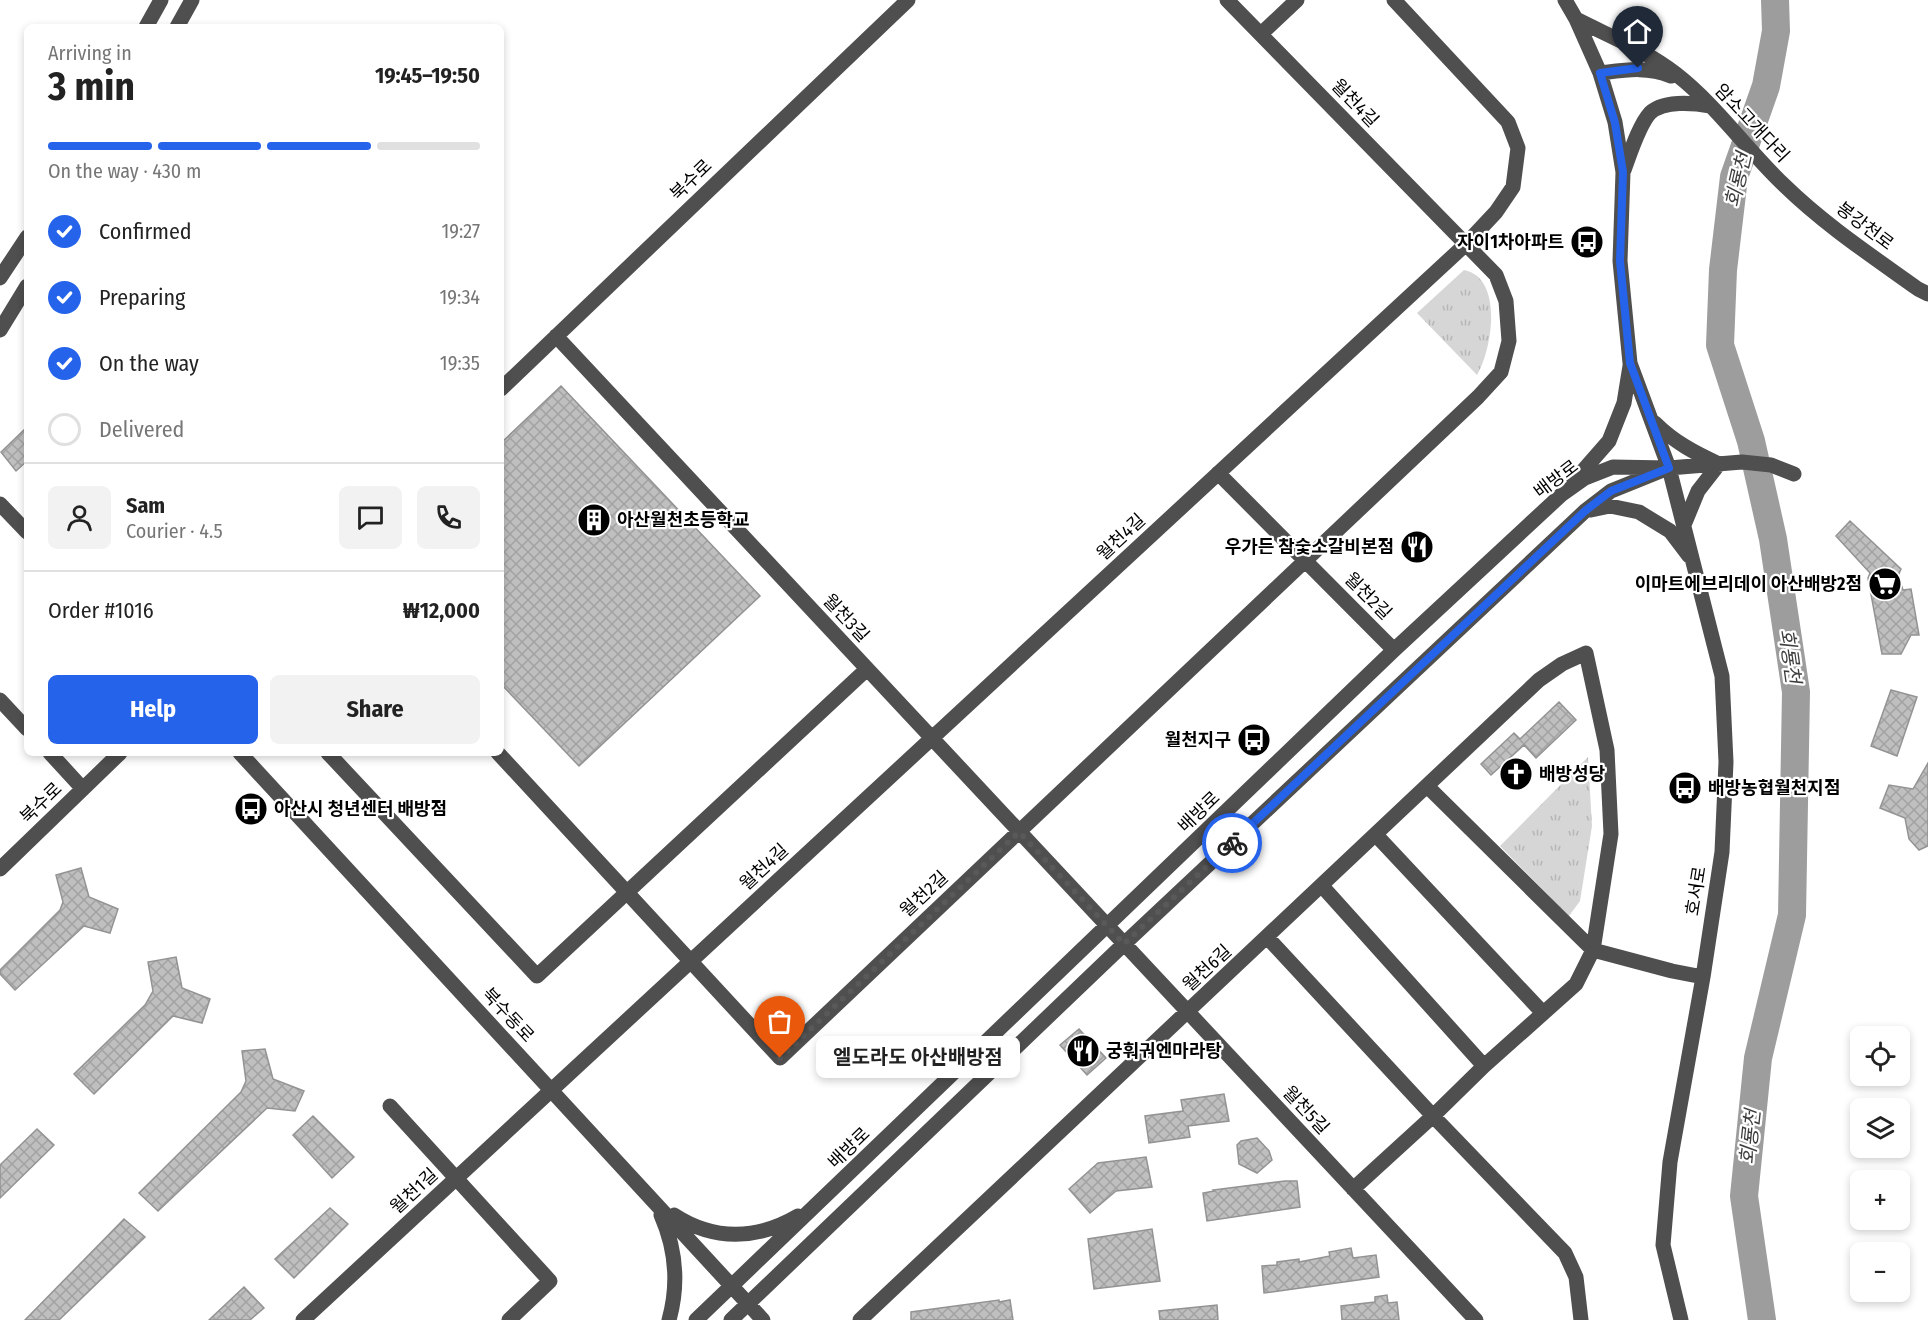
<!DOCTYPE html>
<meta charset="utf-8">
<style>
:root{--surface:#fff;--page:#f2f2f2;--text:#222;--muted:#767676;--line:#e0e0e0;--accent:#2563eb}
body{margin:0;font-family:"Fira Sans Condensed","Noto Sans KR",sans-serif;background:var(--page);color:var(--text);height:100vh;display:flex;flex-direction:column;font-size:22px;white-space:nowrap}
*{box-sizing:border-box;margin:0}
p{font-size:20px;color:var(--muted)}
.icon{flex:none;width:33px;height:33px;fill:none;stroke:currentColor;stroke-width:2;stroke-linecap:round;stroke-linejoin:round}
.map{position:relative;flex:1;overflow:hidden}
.drawer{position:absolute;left:24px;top:24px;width:480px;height:732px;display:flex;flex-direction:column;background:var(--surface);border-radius:9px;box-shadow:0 3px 9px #0003}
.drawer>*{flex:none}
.controls{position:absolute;left:1850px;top:1026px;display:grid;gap:12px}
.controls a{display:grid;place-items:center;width:60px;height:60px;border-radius:9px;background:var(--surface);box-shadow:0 3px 9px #0003;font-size:30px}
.pin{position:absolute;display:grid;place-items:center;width:51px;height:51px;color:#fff;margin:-62px -26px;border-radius:50% 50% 50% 0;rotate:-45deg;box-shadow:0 0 6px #0007}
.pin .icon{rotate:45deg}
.courier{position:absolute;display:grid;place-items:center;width:60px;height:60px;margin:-30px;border:4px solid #2563eb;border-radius:50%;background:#fff;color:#222;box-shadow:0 2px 8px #0007}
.bubble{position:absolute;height:42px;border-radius:9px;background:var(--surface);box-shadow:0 3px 9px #0003;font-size:20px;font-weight:700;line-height:42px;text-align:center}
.head em{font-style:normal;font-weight:700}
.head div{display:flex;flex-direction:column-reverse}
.head{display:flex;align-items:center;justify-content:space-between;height:102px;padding:0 24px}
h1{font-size:39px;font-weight:700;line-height:45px}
.bar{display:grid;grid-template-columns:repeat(4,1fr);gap:9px 6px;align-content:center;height:72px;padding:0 24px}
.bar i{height:8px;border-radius:4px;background:var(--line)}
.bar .selected{background:var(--accent)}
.bar p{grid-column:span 4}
.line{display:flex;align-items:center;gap:15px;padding:0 24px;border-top:2px solid var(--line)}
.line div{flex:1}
.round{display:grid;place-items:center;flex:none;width:63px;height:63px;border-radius:9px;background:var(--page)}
ol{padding:0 24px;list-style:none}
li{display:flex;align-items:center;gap:18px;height:66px}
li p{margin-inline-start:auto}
li .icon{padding:6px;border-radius:50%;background:var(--accent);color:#fff;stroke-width:4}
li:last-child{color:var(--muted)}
li i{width:33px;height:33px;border:3px solid var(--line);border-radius:50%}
.action{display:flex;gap:12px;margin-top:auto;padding:12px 24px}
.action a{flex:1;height:69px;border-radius:9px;background:var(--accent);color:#fff;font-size:24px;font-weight:700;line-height:69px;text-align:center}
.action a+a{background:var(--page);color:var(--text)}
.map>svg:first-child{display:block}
</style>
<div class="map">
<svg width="1928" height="1320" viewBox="0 0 1928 1320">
<defs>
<pattern id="park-tufts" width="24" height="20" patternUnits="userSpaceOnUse" patternTransform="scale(1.5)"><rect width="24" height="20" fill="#d6d6d6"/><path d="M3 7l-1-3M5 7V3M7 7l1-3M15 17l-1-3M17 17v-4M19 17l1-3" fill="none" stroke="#b6b6b6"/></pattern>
<pattern id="building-cross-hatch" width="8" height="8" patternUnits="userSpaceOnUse" patternTransform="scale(1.5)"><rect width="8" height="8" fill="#bfbfbf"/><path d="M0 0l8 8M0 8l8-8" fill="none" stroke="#a2a2a2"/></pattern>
</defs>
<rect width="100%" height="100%" fill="#fff"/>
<!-- park -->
<path fill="url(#park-tufts)" d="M1464,270C1504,278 1492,350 1477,375L1417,313Z
M1588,757L1592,826L1580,901L1569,916L1500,846Z"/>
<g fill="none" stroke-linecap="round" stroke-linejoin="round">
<!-- river -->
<path stroke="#9d9d9d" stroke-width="28" d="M1762,1320L1744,1196L1758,1058L1792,915L1796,692L1773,539L1751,441L1720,345L1723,270L1734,177L1766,86L1776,31L1775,0"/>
</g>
<!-- building -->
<path fill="url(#building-cross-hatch)" stroke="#939393" stroke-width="1.5" d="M561,386L760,596L579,766L501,684V443Z
M27,427V461L16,471L1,452Z
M1850,521L1901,569L1898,576L1903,590L1911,589L1919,635H1911L1901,654H1882L1868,578L1870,573L1836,536Z
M1891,690L1917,697L1897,756L1871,746Z
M1559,702L1576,720L1536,758L1524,745L1491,775L1481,764L1514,733L1520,739Z
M1928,763V846L1919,850L1909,839L1905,818L1880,808L1889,785L1913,789Z
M81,868L89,897L118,909L110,933L84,926L15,990L0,974V970L60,910L63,902L56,875Z
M176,957L182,988L210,999L202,1023L173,1016L94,1094L74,1074L145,1005L153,991L148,962Z
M1079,1029L1106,1058L1087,1075L1060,1045Z
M265,1049L273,1079L304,1091L295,1111L267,1108L158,1211L139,1193L241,1092L246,1081L242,1051Z
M1224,1094L1229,1121L1188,1126L1190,1137L1149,1143L1145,1116L1183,1111L1181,1100Z
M313,1116L354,1157L332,1178L293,1135Z
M37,1129L54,1145L0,1198V1165Z
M1257,1138L1269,1151L1272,1160L1257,1173L1239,1164L1237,1145L1241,1141Z
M1146,1157L1152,1187L1116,1191L1090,1213L1069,1189L1098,1163Z
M1285,1181H1297L1300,1207L1207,1221L1203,1193L1214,1191L1213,1190Z
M330,1208L348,1224L294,1278L275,1259Z
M124,1219L145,1237L59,1320H25Z
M1152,1229L1160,1281L1094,1289L1088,1239Z
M1351,1248L1353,1258L1376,1255L1379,1277L1264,1293L1262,1266L1277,1265V1262L1299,1259V1262L1330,1256L1329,1252Z
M244,1287L264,1308L250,1320H209Z
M1387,1295L1388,1303L1397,1302L1399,1320H1342L1341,1306L1375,1302V1297Z
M999,1300V1302L1010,1300L1013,1320H911V1312Z
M1217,1305L1218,1320H1160L1159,1311Z"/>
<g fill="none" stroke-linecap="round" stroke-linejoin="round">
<!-- minor -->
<path stroke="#4f4f4f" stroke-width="15" d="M1565,0L1576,19L1600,73L1615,122L1623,172L1620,261L1630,363L1669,468L1722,676L1726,762L1722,852L1703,977L1670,1162L1663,1245L1681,1320
M1576,19C1609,36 1647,51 1676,74C1717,106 1747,150 1784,185C1825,225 1872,256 1918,289L1928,294
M146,27L161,0
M177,27L192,0
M1261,34L1297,0
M1600,73C1625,70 1647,66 1671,76
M1624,170C1630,154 1639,125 1650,113C1664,100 1694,103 1711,106
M0,278L27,237
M0,330L27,286
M556,336L1476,1320
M501,389L908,0
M1655,423C1674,442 1695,453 1719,464L1698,491L1684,525
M1218,473L1394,650
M1574,481L1609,441L1624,403L1630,366
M0,504L27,532
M1591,510L1610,506L1639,512L1670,531L1689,556
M0,700L27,729
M50,753L83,789
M240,753L763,1320
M328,753L537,976L867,669
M498,753L780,1058L1478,397L1501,372L1509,341L1506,301L1496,275L1227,0
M1428,787L1593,950L1672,971L1703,977
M1376,835L1543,1013
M0,869L120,753
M1322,886L1484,1066
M1267,937L1433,1116L1565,1253L1576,1277L1581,1320
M390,1106L550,1281L509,1320
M661,1215C676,1249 679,1284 669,1320
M674,1215C714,1241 757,1240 798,1216
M303,1320L1466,244L1496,212L1513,187L1518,148L1508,122L1394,0
M696,1320L1394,650L1561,495L1585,478L1613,467L1669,468L1742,462L1771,465L1794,474
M731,1320L1124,944L1585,511L1611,491L1663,470
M860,1320L1539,680L1562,664L1586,653L1607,750L1611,834L1593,950L1576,984L1484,1066L1433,1116L1353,1189"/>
</g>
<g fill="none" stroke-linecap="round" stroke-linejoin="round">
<!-- done -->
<path stroke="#595959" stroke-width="6" stroke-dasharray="0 10.8" d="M780,1058L1019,832L1124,944L1232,843"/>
<!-- route -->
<path stroke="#2563eb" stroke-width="8" d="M1232,843L1585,511L1611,491L1669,468L1630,363L1620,261L1623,172L1615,123L1600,73L1638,68"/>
</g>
<!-- icons -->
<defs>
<g id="bus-disc" transform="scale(1.725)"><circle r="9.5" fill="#000" stroke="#fff"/><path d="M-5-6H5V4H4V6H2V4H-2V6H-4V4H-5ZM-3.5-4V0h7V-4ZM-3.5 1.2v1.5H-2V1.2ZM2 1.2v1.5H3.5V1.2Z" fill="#fff"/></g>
<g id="building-disc" transform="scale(1.725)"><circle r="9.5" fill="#000" stroke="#fff"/><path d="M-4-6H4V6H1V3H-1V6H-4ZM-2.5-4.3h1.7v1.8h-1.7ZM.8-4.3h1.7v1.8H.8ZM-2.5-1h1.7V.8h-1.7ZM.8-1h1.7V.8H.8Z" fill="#fff"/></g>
<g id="restaurant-disc" transform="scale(1.725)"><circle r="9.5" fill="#000" stroke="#fff"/><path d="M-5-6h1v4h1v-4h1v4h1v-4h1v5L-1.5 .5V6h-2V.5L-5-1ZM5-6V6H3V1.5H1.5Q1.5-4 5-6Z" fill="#fff"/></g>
<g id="supermarket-disc" transform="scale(1.725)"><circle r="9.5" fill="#000" stroke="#fff"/><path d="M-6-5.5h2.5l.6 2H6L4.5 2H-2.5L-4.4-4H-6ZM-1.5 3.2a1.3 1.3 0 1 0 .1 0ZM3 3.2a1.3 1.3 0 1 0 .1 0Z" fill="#fff"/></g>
<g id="church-disc" transform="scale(1.725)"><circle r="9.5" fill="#000" stroke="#fff"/><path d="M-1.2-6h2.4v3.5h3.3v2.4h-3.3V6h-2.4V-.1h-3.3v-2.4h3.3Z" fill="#fff"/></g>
</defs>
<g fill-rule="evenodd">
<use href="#bus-disc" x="1587" y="242"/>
<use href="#building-disc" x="594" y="520"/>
<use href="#restaurant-disc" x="1417" y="547"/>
<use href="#supermarket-disc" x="1885" y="584"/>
<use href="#bus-disc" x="1254" y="740"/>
<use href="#church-disc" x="1516" y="774"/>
<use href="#bus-disc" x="1685" y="788"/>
<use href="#bus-disc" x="251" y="809"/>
<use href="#restaurant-disc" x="1083" y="1051"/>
</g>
<g text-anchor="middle" stroke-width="4.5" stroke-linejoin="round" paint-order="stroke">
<!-- street labels -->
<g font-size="18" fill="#000" stroke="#fff">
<text transform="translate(1355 103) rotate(46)" y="6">월천4길</text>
<text transform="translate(1752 123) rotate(47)" y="6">암소고개다리</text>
<text transform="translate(691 180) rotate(-44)" y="6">북수로</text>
<text transform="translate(1865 226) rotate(37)" y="6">봉강천로</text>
<text transform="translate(1556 479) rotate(-37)" y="6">배방로</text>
<text transform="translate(1121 537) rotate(-43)" y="6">월천4길</text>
<text transform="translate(1368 596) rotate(45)" y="6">월천2길</text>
<text transform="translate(846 618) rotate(47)" y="6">월천3길</text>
<text transform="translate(41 803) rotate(-44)" y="6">북수로</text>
<text transform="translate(1199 812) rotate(-44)" y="6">배방로</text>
<text transform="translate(764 867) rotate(-43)" y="6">월천4길</text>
<text transform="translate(1696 891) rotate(-81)" y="6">호서로</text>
<text transform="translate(924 894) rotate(-43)" y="6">월천2길</text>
<text transform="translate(1207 968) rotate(-43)" y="6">월천6길</text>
<text transform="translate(508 1015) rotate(47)" y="6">북수동로</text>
<text transform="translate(1306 1110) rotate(47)" y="6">월천5길</text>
<text transform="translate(849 1148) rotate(-44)" y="6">배방로</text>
<text transform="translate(414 1191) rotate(-43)" y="6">월천1길</text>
</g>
<!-- poi labels -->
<g font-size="18" font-weight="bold" fill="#000" stroke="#fff" text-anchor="start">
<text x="1564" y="248" text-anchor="end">자이1차아파트</text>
<text x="617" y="526">아산월천초등학교</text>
<text x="1394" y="553" text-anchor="end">우가든 참숯소갈비본점</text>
<text x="1862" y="590" text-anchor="end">이마트에브리데이 아산배방2점</text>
<text x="1231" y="746" text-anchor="end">월천지구</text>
<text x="1539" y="780">배방성당</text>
<text x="1708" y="794">배방농협월천지점</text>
<text x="274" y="815">아산시 청년센터 배방점</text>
<text x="1106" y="1057">궁훠궈엔마라탕</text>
</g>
<!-- water labels -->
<g font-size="20" font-style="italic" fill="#3e3e3e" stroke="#fff">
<text transform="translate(1738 180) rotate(-77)" y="7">회룡천</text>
<text transform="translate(1790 656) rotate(82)" y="7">회룡천</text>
<text transform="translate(1750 1137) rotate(-84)" y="7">회룡천</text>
</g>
</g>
</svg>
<div class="controls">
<a><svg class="icon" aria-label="locate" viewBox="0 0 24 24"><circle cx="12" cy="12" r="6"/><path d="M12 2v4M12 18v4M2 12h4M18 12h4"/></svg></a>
<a><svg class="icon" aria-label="layers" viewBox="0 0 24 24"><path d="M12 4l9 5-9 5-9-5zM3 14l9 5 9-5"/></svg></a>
<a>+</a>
<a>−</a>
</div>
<div class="pin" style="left:780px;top:1058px;background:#ea580c"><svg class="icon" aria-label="bag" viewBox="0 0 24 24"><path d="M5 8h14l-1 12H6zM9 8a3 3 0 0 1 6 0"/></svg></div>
<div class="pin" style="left:1638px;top:68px;background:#1f2937"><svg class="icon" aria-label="home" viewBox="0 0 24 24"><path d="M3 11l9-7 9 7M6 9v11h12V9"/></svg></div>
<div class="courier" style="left:1232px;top:843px"><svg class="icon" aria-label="bike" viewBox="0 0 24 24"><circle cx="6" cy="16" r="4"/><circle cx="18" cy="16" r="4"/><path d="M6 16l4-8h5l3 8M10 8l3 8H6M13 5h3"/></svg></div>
<div class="bubble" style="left:816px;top:1036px;width:204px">엘도라도 아산배방점</div>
<section class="drawer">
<div class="head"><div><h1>3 min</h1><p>Arriving in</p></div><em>19:45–19:50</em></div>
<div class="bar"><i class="selected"></i><i class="selected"></i><i class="selected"></i><i></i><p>On the way · 430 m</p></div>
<ol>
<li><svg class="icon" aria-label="check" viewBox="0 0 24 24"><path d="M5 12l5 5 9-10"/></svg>Confirmed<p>19:27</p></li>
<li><svg class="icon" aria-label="check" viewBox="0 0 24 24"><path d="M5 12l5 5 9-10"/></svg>Preparing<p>19:34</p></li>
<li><svg class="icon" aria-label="check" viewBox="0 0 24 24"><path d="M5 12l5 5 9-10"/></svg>On the way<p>19:35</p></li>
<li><i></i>Delivered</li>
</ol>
<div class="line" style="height:108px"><a class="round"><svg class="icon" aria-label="person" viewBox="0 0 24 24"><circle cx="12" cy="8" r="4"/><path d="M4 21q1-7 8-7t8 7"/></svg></a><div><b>Sam</b><p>Courier · 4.5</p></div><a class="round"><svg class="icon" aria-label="chat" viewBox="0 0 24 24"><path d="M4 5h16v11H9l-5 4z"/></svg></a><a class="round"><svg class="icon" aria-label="phone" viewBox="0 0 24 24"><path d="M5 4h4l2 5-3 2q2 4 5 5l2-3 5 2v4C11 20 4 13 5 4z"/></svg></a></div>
<div class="line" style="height:78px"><div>Order #1016</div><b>₩12,000</b></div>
<div class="action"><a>Help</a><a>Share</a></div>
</section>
</div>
